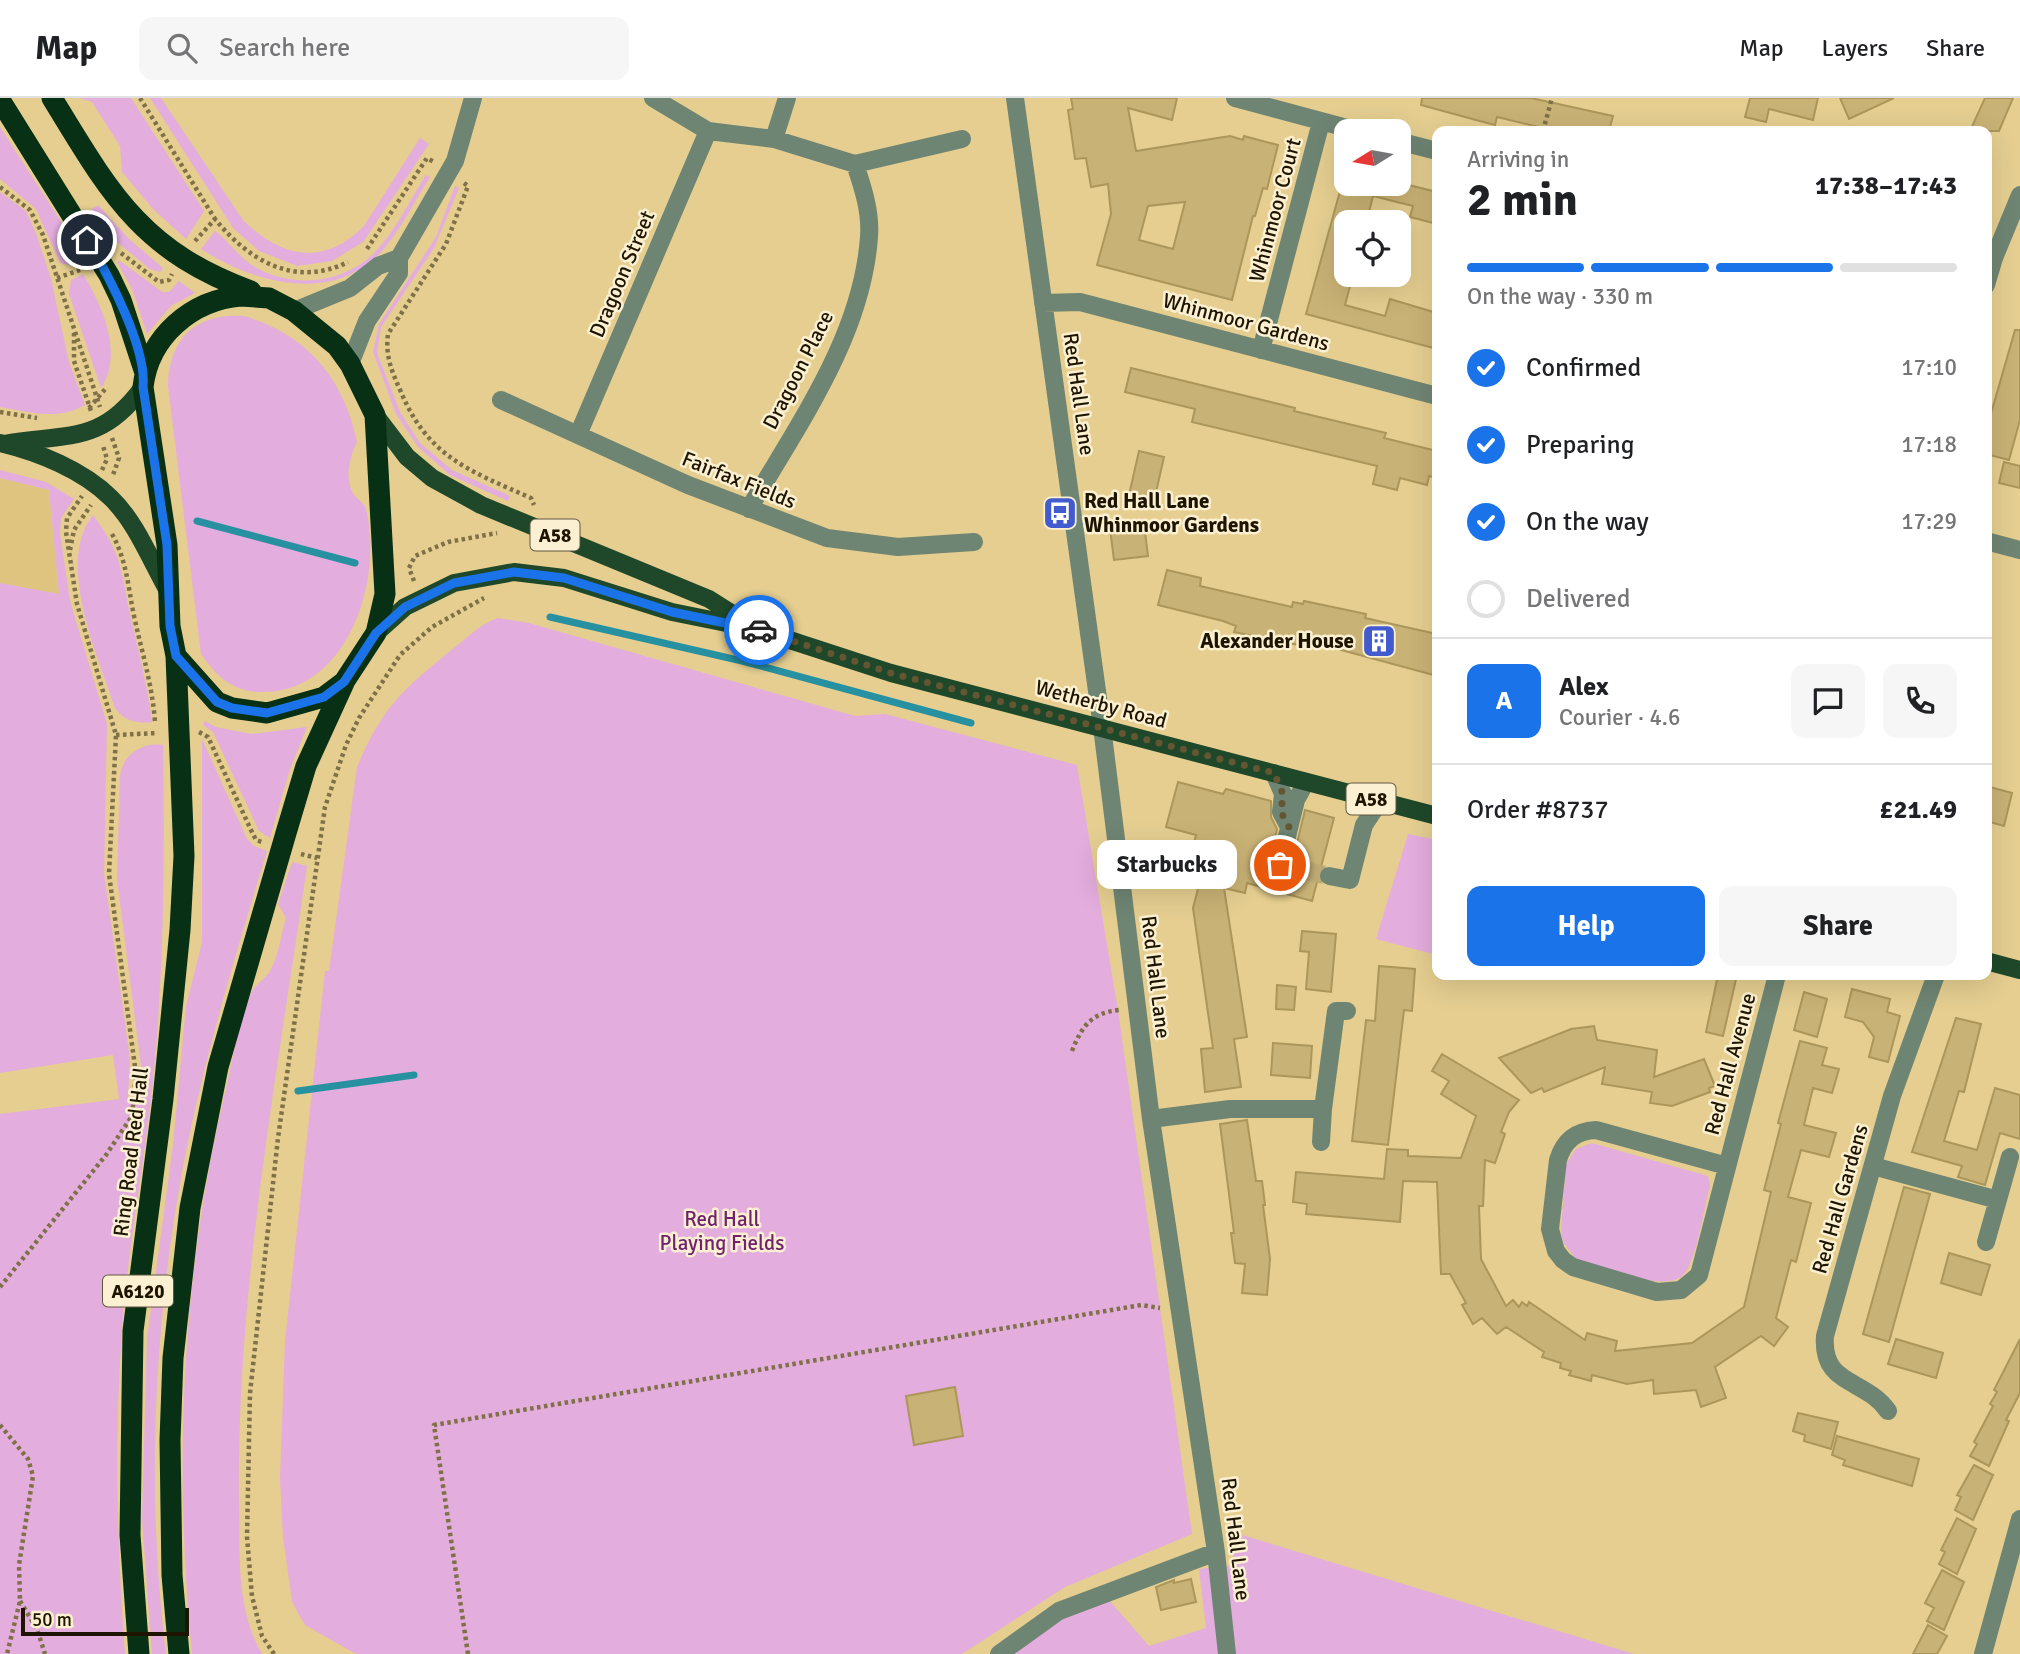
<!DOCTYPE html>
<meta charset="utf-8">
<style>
:root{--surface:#fff;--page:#f6f6f6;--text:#202124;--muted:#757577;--line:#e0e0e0;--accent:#1a73e8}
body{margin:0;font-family:Signika,sans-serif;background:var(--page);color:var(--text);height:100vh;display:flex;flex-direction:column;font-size:26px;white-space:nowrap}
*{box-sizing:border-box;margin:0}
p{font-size:23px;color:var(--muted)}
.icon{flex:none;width:38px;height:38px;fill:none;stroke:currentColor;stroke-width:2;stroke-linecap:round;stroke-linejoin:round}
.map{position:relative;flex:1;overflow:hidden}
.sheet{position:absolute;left:1432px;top:28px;width:560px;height:854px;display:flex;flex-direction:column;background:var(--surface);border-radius:14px;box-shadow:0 7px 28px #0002}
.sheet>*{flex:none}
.needle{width:46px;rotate:259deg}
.fabs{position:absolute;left:1334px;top:21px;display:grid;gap:14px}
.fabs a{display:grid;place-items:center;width:77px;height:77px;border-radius:14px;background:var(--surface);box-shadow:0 7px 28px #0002;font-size:35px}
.scale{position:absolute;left:21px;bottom:18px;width:168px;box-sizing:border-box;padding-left:7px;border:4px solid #1e1500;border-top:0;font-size:19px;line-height:24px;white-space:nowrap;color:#1e1500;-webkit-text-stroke:5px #fbf0d1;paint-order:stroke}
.pin{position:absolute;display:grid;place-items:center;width:60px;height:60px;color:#fff;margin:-30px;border:4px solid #fff;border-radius:50%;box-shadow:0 2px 7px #0007}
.courier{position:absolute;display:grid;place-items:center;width:70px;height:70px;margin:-35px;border:5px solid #1a73e8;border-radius:50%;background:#fff;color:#222;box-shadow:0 2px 9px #0007}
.bubble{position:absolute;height:49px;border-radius:14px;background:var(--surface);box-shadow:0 7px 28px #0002;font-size:23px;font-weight:700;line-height:49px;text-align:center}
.head em{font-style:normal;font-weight:700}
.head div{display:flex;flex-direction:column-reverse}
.head{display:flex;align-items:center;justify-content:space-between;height:119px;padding:0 35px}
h1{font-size:46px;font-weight:700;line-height:52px}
.bar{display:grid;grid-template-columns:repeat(4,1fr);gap:10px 7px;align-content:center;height:84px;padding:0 35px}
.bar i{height:9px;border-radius:5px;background:var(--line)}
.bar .current{background:var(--accent)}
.bar p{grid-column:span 4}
.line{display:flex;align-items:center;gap:18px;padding:0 35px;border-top:2px solid var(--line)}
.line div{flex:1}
.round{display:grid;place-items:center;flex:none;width:74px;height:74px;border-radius:14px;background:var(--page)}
ol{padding:0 35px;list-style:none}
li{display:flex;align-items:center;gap:21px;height:77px}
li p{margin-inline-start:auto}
li .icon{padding:7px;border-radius:50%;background:var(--accent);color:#fff;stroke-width:4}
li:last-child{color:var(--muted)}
li i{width:38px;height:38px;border:4px solid var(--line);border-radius:50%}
.primary-button{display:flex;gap:14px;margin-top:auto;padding:14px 35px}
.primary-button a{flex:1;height:80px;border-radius:14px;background:var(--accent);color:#fff;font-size:28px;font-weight:700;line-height:80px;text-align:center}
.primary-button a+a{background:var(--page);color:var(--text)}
header{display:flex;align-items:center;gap:42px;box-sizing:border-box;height:98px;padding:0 35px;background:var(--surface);border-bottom:2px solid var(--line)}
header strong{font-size:33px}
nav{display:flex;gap:38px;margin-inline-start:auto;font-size:24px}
.search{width:490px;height:63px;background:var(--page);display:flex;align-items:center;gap:18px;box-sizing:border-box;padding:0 24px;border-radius:14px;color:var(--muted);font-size:26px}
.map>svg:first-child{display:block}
</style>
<header>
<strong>Map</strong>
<div class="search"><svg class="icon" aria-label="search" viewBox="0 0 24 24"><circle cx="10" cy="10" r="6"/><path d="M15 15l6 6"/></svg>Search here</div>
<nav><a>Map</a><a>Layers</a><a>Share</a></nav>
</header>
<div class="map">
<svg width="2020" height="1556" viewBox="0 0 2020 1556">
<rect width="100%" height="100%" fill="#e5ce90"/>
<!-- built -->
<path fill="#dec47e" d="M0,380L49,392L59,496L0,485Z"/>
<!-- green -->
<path fill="#e3addd" d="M79,0H131L204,113L186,141L153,111L122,74L120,48L92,4Z
M150,0H161L243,122C281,160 323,169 364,128L420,40L429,46L363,144L332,163L297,168L259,153L233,130Z
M0,29L85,161L74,168L60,165L36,111L0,81Z
M426,77L430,79C415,103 401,131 383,152C334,207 255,186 201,151L215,133C230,144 239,160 255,169C293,191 344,186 375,154C396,132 410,102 426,77Z
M455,88L459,90L434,150L381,229L377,255L400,314L420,345L452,372L510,398L508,403L450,377L418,349L396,316L373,254L379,226L436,139Z
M0,94L26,113L37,138L51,181L69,264L85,307C58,323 29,314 0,309Z
M98,107L129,141L163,170L160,174L150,171L117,144L107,148L86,115Z
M120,163L162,194H169L179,183L195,195L172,207L147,236L132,191L117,164Z
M83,176C102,207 124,256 101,290L69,196L71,182Z
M244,218C306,236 344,280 357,344C350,358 344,380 353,395C356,401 364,404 366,411C384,482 347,596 261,594C233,594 216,578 201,556L168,288C169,240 196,215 244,218Z
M0,372L46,384L74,401L61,420L60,435L70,503L107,626L104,775L130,961L128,1002L140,1003L143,983L117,781L120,679C122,657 141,644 163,647C165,766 164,884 151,1002C142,1079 127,1156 122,1233C114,1341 117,1448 125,1556H0V1016L119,1001L113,957L0,975V485L59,496L49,392L0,380Z
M93,417C127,462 121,483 134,533C141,564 148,592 152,624C137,626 124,623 115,610C98,559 55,464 93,417Z
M498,520L529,525L855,618L885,616L1077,667L1118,912L1192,1436L1065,1489L962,1556H356L305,1527L298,1515L292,1503L283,1439L280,1380L285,1243L325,873H329L357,669C383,608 403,591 454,550C467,540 481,525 498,520Z
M205,623L216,629L251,636L307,629L290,671L270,740L259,733L213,634L203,627Z
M202,641L247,741L254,748L267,753C233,865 199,976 179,1091C153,1242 147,1404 166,1556H152L142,1421L147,1241L173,1047L186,908L202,844Z
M1408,736L1437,742V857L1376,841Z
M292,764L307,768C277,978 236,1192 239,1406C240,1457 236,1511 262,1556H192C174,1373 181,1188 222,1008C231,971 237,930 251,895C255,886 267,880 271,871C279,856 281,836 286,820L278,806Z
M1592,1045L1708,1078L1710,1088C1704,1109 1697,1161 1684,1176C1666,1197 1600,1168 1576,1161L1563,1144L1561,1133L1566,1066L1576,1051Z
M1229,1433L1634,1556H1014L1070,1516L1108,1501L1149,1548L1206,1530L1199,1471L1235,1467Z"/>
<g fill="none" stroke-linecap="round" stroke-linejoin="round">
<!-- stream -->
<path stroke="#2791a1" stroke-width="7" d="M197,423L355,465
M550,519L742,563L971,625
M298,993L414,977"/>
</g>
<!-- building -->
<path fill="#c9b275" stroke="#ac965a" stroke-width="2" fill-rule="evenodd" d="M1071,0H1177L1172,22L1128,10L1136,53L1230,38L1243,42L1244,38L1278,47L1267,91L1263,90L1255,118H1253L1232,202L1097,167L1111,116L1108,86L1091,89L1086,60L1075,61L1068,12L1073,11ZM1185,104L1173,151L1139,142L1148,108Z
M1422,0H1531L1613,18L1609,33H1555L1497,19L1495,27L1476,22L1421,7Z
M1750,0H1818L1813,22L1769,11L1766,24L1745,19Z
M1840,0H1894L1849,21Z
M1985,0H2013L1999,33H1970Z
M1342,86H1405L1437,94V126L1410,119L1413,108L1373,98L1367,122L1353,118L1351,124H1346V177H1353L1345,207L1385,218L1390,201L1437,215V251L1306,216Z
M2015,232H2020V322L2009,362L1986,356V333Z
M1131,270L1295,310L1294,313L1386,335L1384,340L1437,353V380L1429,378L1427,387L1400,380L1397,392L1373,386L1377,368L1192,324L1195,311L1125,294Z
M1139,353L1164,359L1154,403L1129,397Z
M2004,364L2020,368V390L1999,385Z
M1144,426L1148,458L1114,462L1110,431Z
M1167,472L1201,480L1200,488L1292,509L1293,504L1303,506L1304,503L1366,516L1365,520L1437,536V578L1319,546L1318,551L1234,534L1236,528L1223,523L1158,507Z
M1178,684L1223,696L1226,691L1271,703V719L1277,731L1269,769L1278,778H1284L1291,770L1305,712L1334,720L1312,803L1247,785L1245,795L1224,790L1247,939L1234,941L1241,989L1205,994L1201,951L1213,950L1193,810L1207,756L1192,752L1196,737L1166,729Z
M1986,688L2012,695L2004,728L1986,723Z
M1302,833L1336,836L1331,894L1306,891L1309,854L1300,853Z
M1379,868L1415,871L1412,913L1404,912L1388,1047L1352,1043L1366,922L1375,923Z
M1718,877H1737L1723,938L1706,934Z
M1277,887L1296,889L1294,912L1276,911Z
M1852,891L1890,901L1887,914L1900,918L1888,964L1869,959L1874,939L1863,924L1845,919Z
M1804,894L1827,901L1817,939L1794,932Z
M1956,920L1981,926L1964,994L1959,993L1944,1043L1977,1052L1995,990L2020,997V1041L2000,1035L1985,1087L1958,1079L1962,1068L1912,1054Z
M1594,928L1597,942L1657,952L1654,979L1704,961L1715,988L1709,990L1710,994L1672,1008L1650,1005L1652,994L1602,986L1605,969L1544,994L1542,990L1531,995L1499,960L1571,931Z
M1800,943L1827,950L1822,967L1839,971L1832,995L1813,990L1804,1027L1836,1035L1829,1059L1801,1052L1788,1099L1811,1105L1796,1164L1791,1162L1776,1220L1788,1229L1774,1248L1761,1238L1715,1269L1726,1300L1701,1309L1696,1292L1654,1296L1653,1282L1627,1286L1592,1277L1591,1283L1569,1277L1571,1273L1560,1270L1561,1265L1542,1259L1544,1254L1506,1229L1497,1236L1482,1220L1473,1226L1462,1207L1466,1205L1450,1176H1441L1437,1084L1403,1083L1400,1124L1306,1116L1307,1106L1293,1104L1296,1074L1384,1081L1387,1051L1408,1052V1058L1461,1060L1476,1018L1441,996L1449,983L1432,973L1442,956L1519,1002L1509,1014L1501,1034L1505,1036L1495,1065L1485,1062L1483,1108H1479L1481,1161L1506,1208L1513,1202L1519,1209L1522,1204L1527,1208L1529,1204L1585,1242L1587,1235L1617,1243L1615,1253L1692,1245L1744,1209L1771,1094L1764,1092L1781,1026L1778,1025Z
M1273,945L1312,948L1310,980L1271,977Z
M1247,1022L1256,1083H1262L1265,1107H1263L1270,1161L1267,1197L1242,1195L1245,1166L1235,1165L1231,1135H1234L1220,1026Z
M1904,1089L1930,1096L1889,1244L1863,1236Z
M1949,1155L1990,1167L1981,1197L1941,1185Z
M1896,1241L1943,1255L1936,1280L1888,1266Z
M2020,1241V1295L2006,1322L2009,1323L1989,1368L1970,1358L1977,1346L1974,1344L1993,1308L1990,1306L1997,1294L1994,1292Z
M955,1289L963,1338L914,1347L906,1298Z
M1798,1315L1838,1324L1831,1351L1804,1343L1805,1337L1793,1333Z
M1837,1338L1919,1361L1912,1388L1843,1367L1845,1362L1832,1357Z
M1974,1367L1993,1377L1973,1422L1955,1412L1961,1399L1957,1397Z
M1957,1420L1976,1431L1957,1476L1939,1466L1945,1454L1941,1452Z
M1942,1472L1964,1484L1944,1532L1927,1523L1934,1510L1925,1505Z
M1191,1481L1196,1504L1161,1512L1156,1489L1174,1482V1485Z
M1928,1527L1947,1538L1937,1556H1913Z"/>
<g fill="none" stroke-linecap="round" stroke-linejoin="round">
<!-- minor-tunnel -->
<path stroke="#bda973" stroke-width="18" stroke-dasharray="18 9" stroke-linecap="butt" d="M1280,767L1329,778"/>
<!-- path -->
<path stroke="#7f7047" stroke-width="4.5" stroke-dasharray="3.5 3.5" stroke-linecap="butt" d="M140,0L215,121
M1543,33L1552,0
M464,85L468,88L446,146L388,236C385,258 392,274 401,294C428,359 470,373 531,400L534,407
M0,89L30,112L43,137L100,309
M195,143L215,121C249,163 295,190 348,164
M367,151L427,60L434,64
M121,155L159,184L169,182L172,176
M57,180L83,171
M74,235V263L91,313
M89,310L107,289
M0,314L37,320
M112,340L119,360L113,377
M102,372L107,361L103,348
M112,436C127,463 128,489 134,518C142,555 152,585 155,624
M70,452L74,432L91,407
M414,483L409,470L415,458L448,444L497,435
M199,634L208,639L251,732L256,742L262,744
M116,637L158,635
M301,756L317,760
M1072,953C1082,928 1091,915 1119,912
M0,1189L106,1057L132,1018L136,976L109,776L116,637L77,506L66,434L67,420L82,398
M0,1327L28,1361L33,1378L19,1467L20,1503L7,1556
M20,1503L37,1531L45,1556
M274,1556L262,1538L252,1498L247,1439L250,1295L278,1040L325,709L346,647L359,620L400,557L432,529L484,500
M468,1556L434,1327L1141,1207L1160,1210"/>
<!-- minor -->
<path stroke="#6f8573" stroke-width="18" d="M653,0L708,33L774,41L855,66L962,41
M1015,0L1102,629L1151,1021L1216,1454L1227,1556
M1235,0L1358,33
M774,41L787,0
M1398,43L1437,53
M1986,187L1994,160L2020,97
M1043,205L1080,204L1437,298
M294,213L350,190L378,168L399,160
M1261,252L1321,24
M350,266L367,223L399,175V160L455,63L473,0
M501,302L688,387L827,440L898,449L974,444
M578,337L708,33
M749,411C798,326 862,239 869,139C871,114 863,90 855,66
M1986,443L2020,452
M1274,675L1283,696L1281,714L1289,729
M1280,767L1296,702L1306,684
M1329,778L1350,782L1364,727L1380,703
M1151,1021L1230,1011H1323L1336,913H1347
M1321,1044L1323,1011
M1727,1068L1596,1032C1576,1033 1564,1042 1558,1062L1550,1131L1556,1153L1563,1162L1573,1169L1657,1194L1681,1192L1699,1177L1777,877
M1873,1068L1998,1102
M1986,1144L2010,1059
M1888,1313C1865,1280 1821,1288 1825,1238L1892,998L1936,877
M999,1556L1059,1513L1216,1454
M1983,1556L2020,1421"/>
<!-- major -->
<path stroke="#1e4829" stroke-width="18" d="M375,317L407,359L432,380L481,407L709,501L747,525
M0,345C38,354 83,372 111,400C136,424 151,463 168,493
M4,346C67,335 101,347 143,289
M376,535L405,509L454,485L514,474L564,480L672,514L756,531L891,575L1437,718
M1986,863L2020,872"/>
<!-- highway -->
<path stroke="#073015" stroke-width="21" d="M52,0C110,95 141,153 251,193
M0,2L109,177L121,202L145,275
M241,198L269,200L294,213L337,248L350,266L375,317L385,496L376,535L344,584L324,599L267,615L232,610L217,604L176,558L170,528L167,447L143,289C149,238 192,202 241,198Z
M139,1556L130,1437L133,1233L163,1001L180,832L184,758L176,558
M179,1556L172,1477L170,1342L173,1260L190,1110L218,969L286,735L306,668L344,585"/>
</g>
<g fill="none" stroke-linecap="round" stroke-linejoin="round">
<!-- done -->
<path stroke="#645632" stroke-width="7" stroke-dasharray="0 12.6" d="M759,532L891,575L1274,675L1283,696L1281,714L1289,729L1280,767"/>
<!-- route -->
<path stroke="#1a73e8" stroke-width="9" d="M87,142C108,176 147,250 143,289L167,447L170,528L176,558L217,604L232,610L267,615L324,599L344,584L376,535L405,509L454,485L514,474L564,480L672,514L759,532"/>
</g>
<!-- icons -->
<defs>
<g id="bus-square" transform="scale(1.75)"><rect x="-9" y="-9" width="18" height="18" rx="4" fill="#425bce" stroke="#fbf0d1"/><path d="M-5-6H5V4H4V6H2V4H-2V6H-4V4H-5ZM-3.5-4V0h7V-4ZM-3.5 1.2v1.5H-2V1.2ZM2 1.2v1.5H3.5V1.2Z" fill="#fff"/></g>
<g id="building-square" transform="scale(1.75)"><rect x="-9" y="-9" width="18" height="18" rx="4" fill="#425bce" stroke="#fbf0d1"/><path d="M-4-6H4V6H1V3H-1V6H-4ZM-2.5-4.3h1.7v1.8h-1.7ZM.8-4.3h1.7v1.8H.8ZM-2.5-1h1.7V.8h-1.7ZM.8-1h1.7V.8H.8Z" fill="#fff"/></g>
</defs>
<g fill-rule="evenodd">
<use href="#bus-square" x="1060" y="415"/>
<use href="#building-square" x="1379" y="543"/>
</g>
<g text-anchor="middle" stroke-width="5" stroke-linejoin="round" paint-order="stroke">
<!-- shield labels -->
<g fill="#fbf0d1" stroke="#60573f" stroke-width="2">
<rect x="530.5" y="421.5" width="49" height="31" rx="5"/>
<rect x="1346.5" y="685.5" width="49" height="31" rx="5"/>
<rect x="103" y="1177.5" width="70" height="31" rx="5"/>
</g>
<g font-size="19" font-weight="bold" fill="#1e1500">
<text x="555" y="444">A58</text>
<text x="1371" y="708">A58</text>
<text x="138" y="1200">A6120</text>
</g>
<!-- street labels -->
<g font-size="21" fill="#1e1500" stroke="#fbf0d1">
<text transform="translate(1275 112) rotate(-75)" y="7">Whinmoor Court</text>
<text transform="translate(622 176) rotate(-67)" y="7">Dragoon Street</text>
<text transform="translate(1246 224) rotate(15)" y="7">Whinmoor Gardens</text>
<text transform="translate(798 272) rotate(-63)" y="7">Dragoon Place</text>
<text transform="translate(1079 296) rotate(82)" y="7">Red Hall Lane</text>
<text transform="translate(739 382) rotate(22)" y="7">Fairfax Fields</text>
<text transform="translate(1101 606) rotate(15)" y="7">Wetherby Road</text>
<text transform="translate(1156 879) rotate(83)" y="7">Red Hall Lane</text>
<text transform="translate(1730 966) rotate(-75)" y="7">Red Hall Avenue</text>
<text transform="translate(131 1054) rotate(-83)" y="7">Ring Road Red Hall</text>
<text transform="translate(1840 1101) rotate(-74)" y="7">Red Hall Gardens</text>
<text transform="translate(1236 1441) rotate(83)" y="7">Red Hall Lane</text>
</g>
<!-- poi labels -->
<g font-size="21" font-weight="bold" fill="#1e1500" stroke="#fbf0d1" text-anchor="start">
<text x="1084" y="410">Red Hall Lane<tspan x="1084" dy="24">Whinmoor Gardens</tspan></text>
<text x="1354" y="550" text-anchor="end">Alexander House</text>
</g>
<!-- park labels -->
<g font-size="21" fill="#72216f" stroke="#fbf0d1">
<text x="722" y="1128">Red Hall<tspan x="722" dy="24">Playing Fields</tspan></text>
</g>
</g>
</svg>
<div class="fabs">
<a><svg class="needle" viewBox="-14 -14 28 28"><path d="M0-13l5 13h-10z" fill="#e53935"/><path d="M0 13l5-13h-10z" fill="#757577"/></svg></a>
<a><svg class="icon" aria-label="locate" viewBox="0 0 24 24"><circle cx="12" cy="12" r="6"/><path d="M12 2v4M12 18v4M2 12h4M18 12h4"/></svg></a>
</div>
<div class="scale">50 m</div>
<div class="pin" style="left:1280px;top:767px;background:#ea580c"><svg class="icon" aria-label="bag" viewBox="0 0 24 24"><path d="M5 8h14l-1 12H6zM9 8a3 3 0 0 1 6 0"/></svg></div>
<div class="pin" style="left:87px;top:142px;background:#1f2937"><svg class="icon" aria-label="home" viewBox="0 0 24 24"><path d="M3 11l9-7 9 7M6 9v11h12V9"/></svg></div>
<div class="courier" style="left:759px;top:532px"><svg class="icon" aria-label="car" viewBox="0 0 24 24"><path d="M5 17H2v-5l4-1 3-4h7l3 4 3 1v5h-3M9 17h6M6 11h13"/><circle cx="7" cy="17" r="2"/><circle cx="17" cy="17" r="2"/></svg></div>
<div class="bubble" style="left:1097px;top:742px;width:140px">Starbucks</div>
<section class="sheet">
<div class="head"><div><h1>2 min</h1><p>Arriving in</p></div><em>17:38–17:43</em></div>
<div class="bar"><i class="current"></i><i class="current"></i><i class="current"></i><i></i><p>On the way · 330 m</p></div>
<ol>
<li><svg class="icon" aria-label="check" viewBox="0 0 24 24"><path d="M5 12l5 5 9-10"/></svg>Confirmed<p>17:10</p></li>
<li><svg class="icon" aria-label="check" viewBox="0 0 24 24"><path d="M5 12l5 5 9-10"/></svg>Preparing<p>17:18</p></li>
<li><svg class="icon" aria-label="check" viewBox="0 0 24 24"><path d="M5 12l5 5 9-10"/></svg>On the way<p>17:29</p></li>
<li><i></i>Delivered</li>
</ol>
<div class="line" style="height:126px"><b class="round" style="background:var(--accent);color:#fff">A</b><div><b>Alex</b><p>Courier · 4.6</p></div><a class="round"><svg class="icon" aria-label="chat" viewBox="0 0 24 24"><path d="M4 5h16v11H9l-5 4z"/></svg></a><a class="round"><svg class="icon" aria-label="phone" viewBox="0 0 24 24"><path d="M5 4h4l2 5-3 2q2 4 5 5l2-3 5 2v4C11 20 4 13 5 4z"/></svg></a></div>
<div class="line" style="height:91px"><div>Order #8737</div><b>£21.49</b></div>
<div class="primary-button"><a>Help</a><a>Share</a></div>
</section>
</div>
